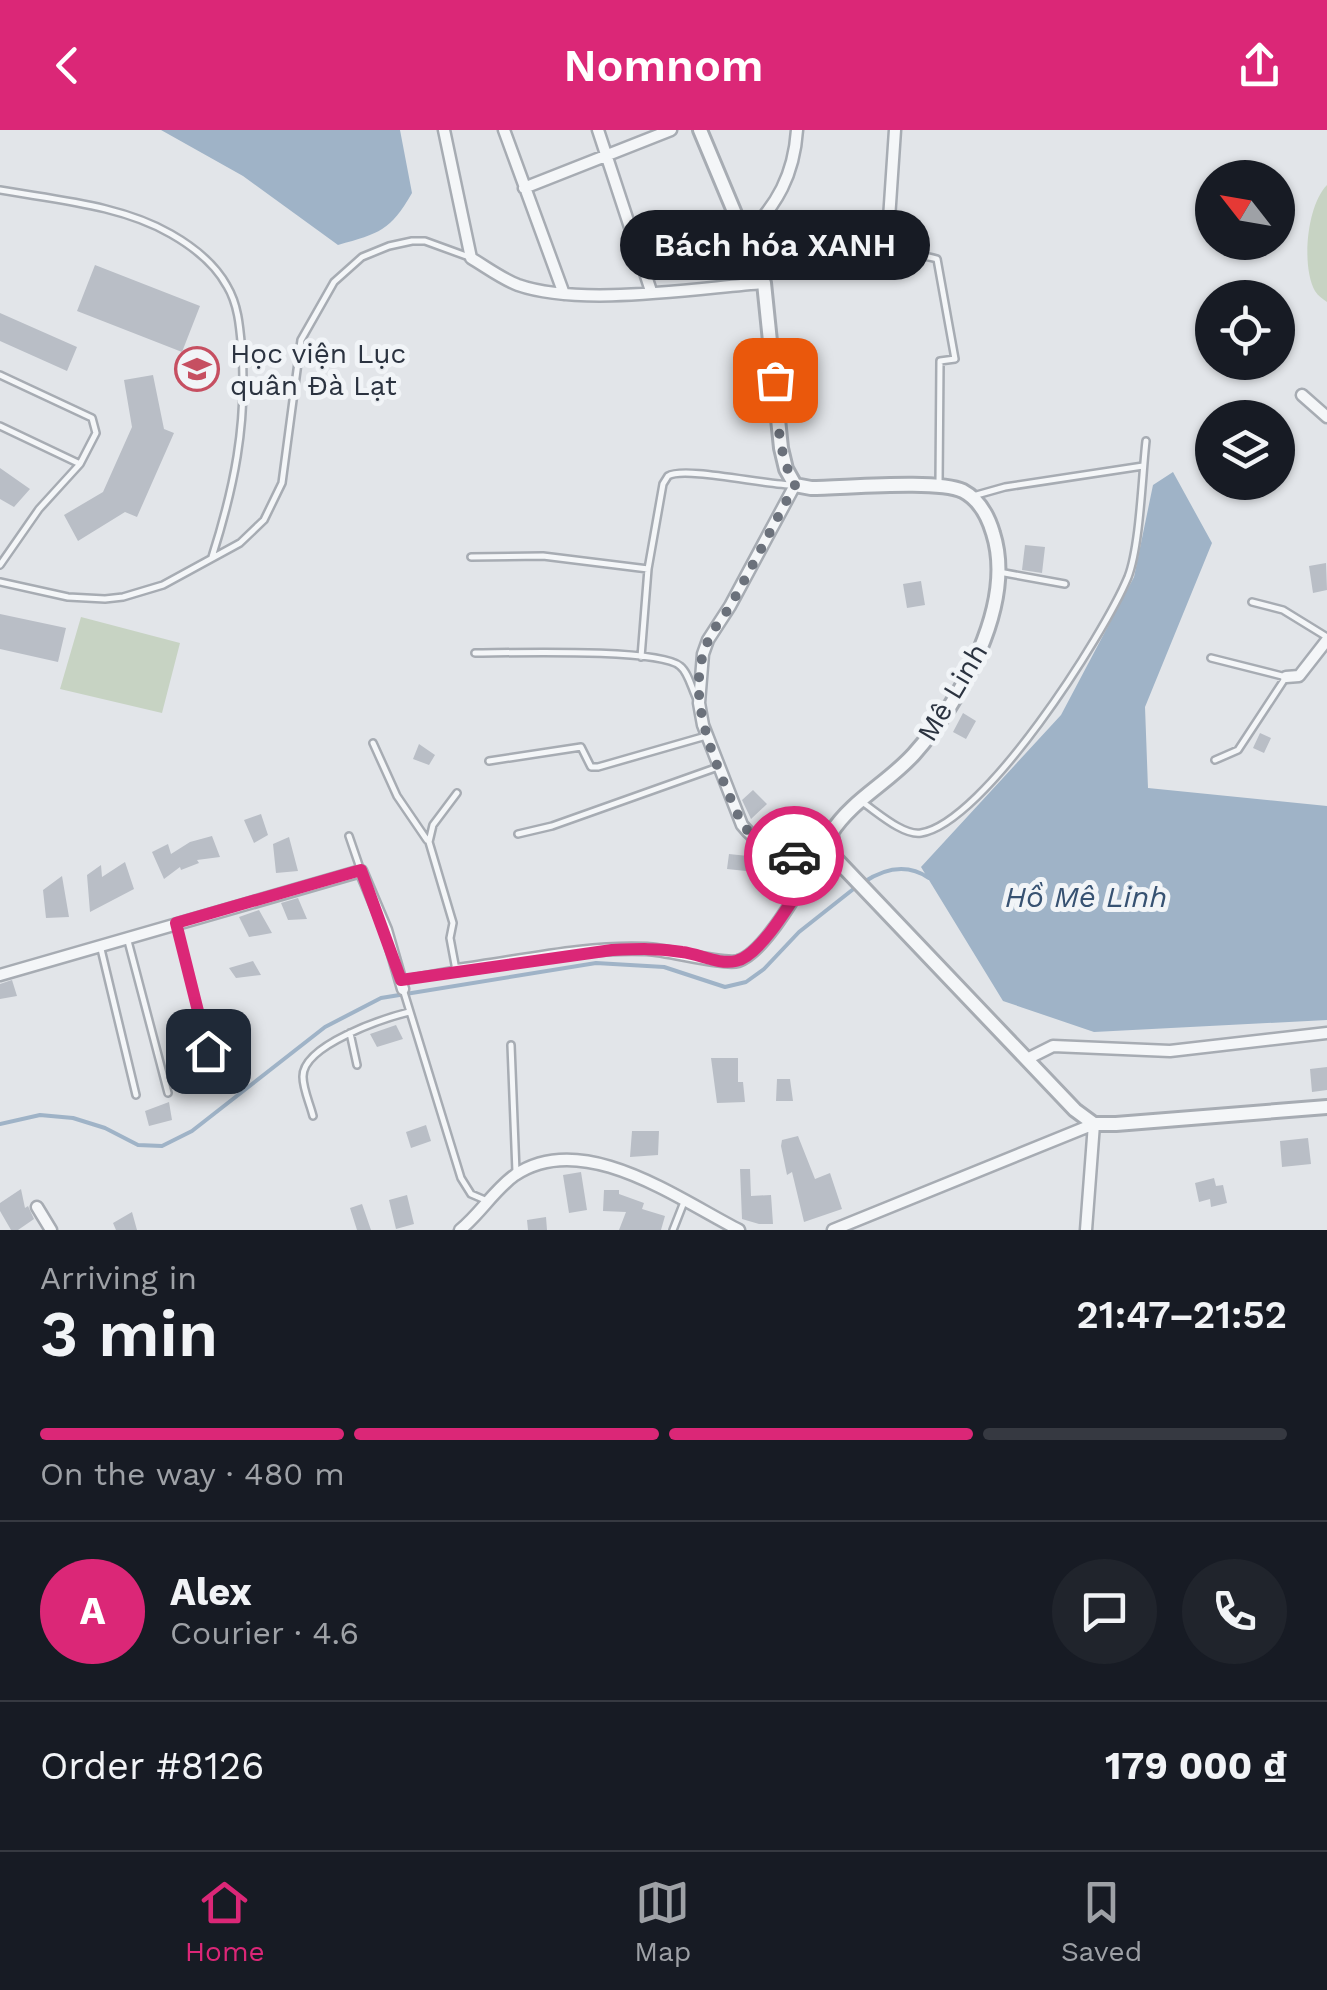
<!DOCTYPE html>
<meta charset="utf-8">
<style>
:root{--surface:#171b24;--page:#20242c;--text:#f1f3f6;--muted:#9ea1a6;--line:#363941;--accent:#db2777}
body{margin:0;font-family:"Work Sans",sans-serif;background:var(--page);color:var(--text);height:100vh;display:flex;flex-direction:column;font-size:38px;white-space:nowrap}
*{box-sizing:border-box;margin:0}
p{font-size:32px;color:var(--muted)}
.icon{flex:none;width:55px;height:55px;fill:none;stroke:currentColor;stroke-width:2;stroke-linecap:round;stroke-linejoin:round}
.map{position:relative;height:1100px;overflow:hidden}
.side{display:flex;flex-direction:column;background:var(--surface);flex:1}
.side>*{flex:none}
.needle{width:65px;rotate:301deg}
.controls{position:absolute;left:1195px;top:30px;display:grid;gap:20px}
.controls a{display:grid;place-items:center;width:100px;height:100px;border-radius:50%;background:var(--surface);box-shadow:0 2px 8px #0004;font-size:50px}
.pin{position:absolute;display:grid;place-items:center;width:85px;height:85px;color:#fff;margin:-42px;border-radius:20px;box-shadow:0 5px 15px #0006}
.courier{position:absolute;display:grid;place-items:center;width:100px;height:100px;margin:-50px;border:8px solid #db2777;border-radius:50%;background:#fff;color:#222;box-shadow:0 2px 12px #0007}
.bubble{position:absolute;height:70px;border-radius:35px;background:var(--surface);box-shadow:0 2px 8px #0004;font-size:32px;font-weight:600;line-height:70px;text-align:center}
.overview em{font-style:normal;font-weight:600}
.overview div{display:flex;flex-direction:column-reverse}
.overview{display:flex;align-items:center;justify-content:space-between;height:170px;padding:0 40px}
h1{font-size:65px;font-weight:600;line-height:75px}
.bar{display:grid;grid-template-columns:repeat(4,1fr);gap:15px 10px;align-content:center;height:120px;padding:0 40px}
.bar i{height:12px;border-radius:8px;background:var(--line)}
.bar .on{background:var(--accent)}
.bar p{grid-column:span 4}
.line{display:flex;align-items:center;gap:25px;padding:0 40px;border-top:2px solid var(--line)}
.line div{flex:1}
.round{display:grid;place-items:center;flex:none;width:105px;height:105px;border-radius:52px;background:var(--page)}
header{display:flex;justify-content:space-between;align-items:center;height:130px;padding:0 40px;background:var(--accent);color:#fff;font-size:45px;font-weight:600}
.menu{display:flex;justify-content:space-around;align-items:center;height:140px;border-top:2px solid var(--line);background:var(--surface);font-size:28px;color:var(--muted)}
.menu a{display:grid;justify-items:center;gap:5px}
.menu .on{color:var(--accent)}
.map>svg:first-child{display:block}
</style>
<header><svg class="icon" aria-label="back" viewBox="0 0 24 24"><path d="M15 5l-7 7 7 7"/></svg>Nomnom<svg class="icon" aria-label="share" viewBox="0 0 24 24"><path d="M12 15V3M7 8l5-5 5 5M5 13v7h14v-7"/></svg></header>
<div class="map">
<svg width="1327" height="1100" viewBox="0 0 1327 1100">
<rect width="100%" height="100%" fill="#e2e5e9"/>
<!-- green -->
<path fill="#c7d3c3" d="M1327,55V172C1323,169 1318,166 1315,161C1301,136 1307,75 1327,55Z
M81,487L180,513L162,583L60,559Z"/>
<!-- water -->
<path fill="#9fb3c7" d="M161,0H400L412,63C390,101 380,103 338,115L243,46Z
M1173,342L1212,413L1145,577L1148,658L1327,676V890L1094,902L1003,871L921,737L1061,585L1134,447L1153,355Z"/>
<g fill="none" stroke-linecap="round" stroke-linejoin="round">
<!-- stream -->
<path stroke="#9fb3c7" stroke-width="4" d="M864,752C885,738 907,733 929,748
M0,994L40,985L73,988L105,998L138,1015L162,1016L192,1001L325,897L381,868L596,833L664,837L725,857L746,852L764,839L799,802L856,757"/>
</g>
<!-- building -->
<path fill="#b9bec6" d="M95,135L200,176L182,222L77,181Z
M0,183L77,217L67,241L0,211Z
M153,245L164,299L174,303L137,387L125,382L78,411L64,385L103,362L132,297L124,250Z
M0,338L30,359L14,377L0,369Z
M1025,415L1045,417L1042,443L1022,440Z
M1326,433L1327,460L1313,463L1309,436Z
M921,451L925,475L907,478L903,454Z
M0,484L66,498L58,532L0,519Z
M963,583L976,591L966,609L953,602Z
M1260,603L1271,608L1264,623L1253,618Z
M419,614L435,625L429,635L413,629Z
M753,660L767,674L751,689L742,670Z
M261,684L268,705L254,713L244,690Z
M212,706L220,727L197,730L199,733L181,740L180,737L164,749L152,722L168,714L171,724L190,712Z
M289,707L298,741L276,743L273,714Z
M729,724L748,726L746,741L727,739Z
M125,732L134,759L90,782L87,745L101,735L102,747Z
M62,746L69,787L46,788L43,760Z
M298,768L307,789L288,790L281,773Z
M259,780L272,803L249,807L239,787Z
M253,831L261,845L236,848L229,838Z
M12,850L17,866L0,869V854Z
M396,895L403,909L377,917L370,904Z
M711,928H738V952H743L745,972L717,973Z
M1327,937V960L1312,962L1310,939Z
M777,949H790L793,971H776Z
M169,972L172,990L149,996L145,981Z
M426,995L431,1011L411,1018L406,1002Z
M632,1001H659L658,1025L630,1027Z
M798,1006L815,1049L830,1043L842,1079L804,1092L792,1042L787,1045L781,1016L782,1010Z
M1308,1008L1311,1034L1282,1037L1280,1011Z
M740,1039H750L751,1066L771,1065L773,1094H759L742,1089Z
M581,1042L587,1080L569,1083L563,1045Z
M1214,1048L1216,1056L1223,1055L1227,1073L1211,1077L1210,1069L1199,1072L1195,1053Z
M21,1059L25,1078L28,1076L34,1089L18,1100H11L0,1081V1073Z
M604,1060H619V1064L644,1073L642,1079L665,1086L661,1100H619L626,1082L603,1081Z
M407,1065L414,1094L396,1099L389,1070Z
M362,1074L371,1100H357L350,1078Z
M132,1082L137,1100H116L113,1093Z
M546,1087L547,1100H528L527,1090Z"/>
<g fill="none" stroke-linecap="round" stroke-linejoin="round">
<!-- service casing -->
<g stroke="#a7acb3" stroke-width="10">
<path id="service" d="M0,60C56,70 121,75 171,104C192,116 215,134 227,156C239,176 240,200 242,223C247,295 234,358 212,427
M874,113C901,138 910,120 937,129L955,229L940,231L939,354
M0,245L92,288L96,303L80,334L0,296
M973,366L1005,357L1143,336
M471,427L543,426L648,439
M0,435L39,379L80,334
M999,442L1065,454
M0,452L68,467L105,469L123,467L163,455L240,413L264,390L282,353L301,210L334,152L362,127L389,116L412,111H425L469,127
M1252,472L1283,480L1327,507
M475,523C509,523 659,518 680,536C689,543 692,561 698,571
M641,527L648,439L663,354L668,346C684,336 765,355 793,355
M1211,528L1286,547L1238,620L1215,630
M373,613L397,666L427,710
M489,631L581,617L591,637H598L706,606
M862,672C876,681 903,706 921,703C984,693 1104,505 1128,447C1140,416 1142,346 1146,311
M518,704L552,696L718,637
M349,706L361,741
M176,793L208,921
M128,811L168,963
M101,819L136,965
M401,850L456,840L450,808L453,793L429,712L433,695L457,663
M403,859L461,1048L471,1064L485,1070
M350,903L357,935
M511,915L516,1042
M313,986C310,974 303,959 303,947C302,915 385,888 409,882
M673,1100L684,1072"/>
</g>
<!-- minor casing -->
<g stroke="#a7acb3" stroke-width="15">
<path id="minor" d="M444,0L471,128C486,137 502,149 518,155C581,177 696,158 764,153
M504,0L564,164
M598,0L651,161
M524,58L671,0
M746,106C777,75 794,45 797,0
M758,134L880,111L889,89L895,0
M1302,265L1327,287
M795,355L730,476L708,510L703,524L699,573L703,595L742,695C765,724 800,731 835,728
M1286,547L1299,546L1327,510
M456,840C518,832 585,816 647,819C668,820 724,835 738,831C766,822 801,755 818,730
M0,845L361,741L386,800L403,859
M1027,929L1053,916L1170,921L1327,903
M37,1077L51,1100
M460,1100C480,1084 494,1060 515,1045C583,999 678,1069 739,1100
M833,1100L1094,994L1086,1100"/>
</g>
<!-- tertiary casing -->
<g stroke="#a7acb3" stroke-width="18">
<path id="tertiary" d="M700,0L764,153L781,318L786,339L795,355L811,358C844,358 937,349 963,361C980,370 988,386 993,403C1016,475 960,572 914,624C888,653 852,670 831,703L835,728L1075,980L1094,994H1116L1327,977"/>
</g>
<!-- service -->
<use href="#service" stroke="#f4f6f8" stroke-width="5"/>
<!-- minor -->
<use href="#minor" stroke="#f4f6f8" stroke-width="10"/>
<!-- tertiary -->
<use href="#tertiary" stroke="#f4f6f8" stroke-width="12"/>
</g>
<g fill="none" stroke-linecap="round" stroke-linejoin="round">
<!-- done -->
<path stroke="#6b717b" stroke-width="10" stroke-dasharray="0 18" d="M775,250C778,286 777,323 795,355C774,394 754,433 733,471C726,485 714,496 708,511C687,558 706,608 724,653C742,695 746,714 794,726"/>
<!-- route -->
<path stroke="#db2777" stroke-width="12" d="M208,921L176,793L361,740L401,850L612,820C636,819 659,818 682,822C700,824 718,835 736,831C764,825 801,754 818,730L794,726"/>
</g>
<!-- icons -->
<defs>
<g id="school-ring" transform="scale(2.25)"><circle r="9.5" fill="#f1f4f7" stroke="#c64f61" stroke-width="1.5"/><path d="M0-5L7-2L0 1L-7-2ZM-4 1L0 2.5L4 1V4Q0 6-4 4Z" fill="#c64f61"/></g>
</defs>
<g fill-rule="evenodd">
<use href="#school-ring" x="197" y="239"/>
</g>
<g text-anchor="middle" stroke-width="10" stroke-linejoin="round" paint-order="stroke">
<!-- poi labels -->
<g font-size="28" fill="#2b3340" stroke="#f1f4f7" text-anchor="start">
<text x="230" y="233">Học viện Lục<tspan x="230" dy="32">quân Đà Lạt</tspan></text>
</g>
<!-- street labels -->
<g font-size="28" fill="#2b3340" stroke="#f1f4f7">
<text transform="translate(952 562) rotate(-59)" y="10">Mê Linh</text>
</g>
<!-- water labels -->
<g font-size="30" font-style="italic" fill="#375272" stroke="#f1f4f7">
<text x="1086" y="777">Hồ Mê Linh</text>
</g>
</g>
</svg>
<div class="controls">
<a><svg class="needle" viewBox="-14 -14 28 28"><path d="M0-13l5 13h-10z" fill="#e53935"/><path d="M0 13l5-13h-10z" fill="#9ea1a6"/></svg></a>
<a><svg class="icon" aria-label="locate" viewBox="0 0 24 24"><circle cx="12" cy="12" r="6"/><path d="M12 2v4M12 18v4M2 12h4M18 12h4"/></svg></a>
<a><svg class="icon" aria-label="layers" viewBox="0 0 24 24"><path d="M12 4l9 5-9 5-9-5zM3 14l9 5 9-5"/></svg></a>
</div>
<div class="pin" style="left:775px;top:250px;background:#ea580c"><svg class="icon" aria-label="bag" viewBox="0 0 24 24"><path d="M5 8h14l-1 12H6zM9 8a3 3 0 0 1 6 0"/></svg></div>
<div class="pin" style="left:208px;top:921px;background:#1f2937"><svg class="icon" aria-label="home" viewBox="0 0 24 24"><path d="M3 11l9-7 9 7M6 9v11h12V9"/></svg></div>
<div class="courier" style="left:794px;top:726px"><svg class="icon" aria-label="car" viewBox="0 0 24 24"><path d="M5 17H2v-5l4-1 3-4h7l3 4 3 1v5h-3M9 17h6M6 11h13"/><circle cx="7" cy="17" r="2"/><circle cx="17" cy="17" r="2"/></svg></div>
<div class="bubble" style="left:620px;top:80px;width:310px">Bách hóa XANH</div>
</div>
<section class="side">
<div class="overview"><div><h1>3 min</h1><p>Arriving in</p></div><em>21:47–21:52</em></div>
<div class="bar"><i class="on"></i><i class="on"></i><i class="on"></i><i></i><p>On the way · 480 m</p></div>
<div class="line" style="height:180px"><b class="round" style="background:var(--accent);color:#fff">A</b><div><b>Alex</b><p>Courier · 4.6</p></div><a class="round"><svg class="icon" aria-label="chat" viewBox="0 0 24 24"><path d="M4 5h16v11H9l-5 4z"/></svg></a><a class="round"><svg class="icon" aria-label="phone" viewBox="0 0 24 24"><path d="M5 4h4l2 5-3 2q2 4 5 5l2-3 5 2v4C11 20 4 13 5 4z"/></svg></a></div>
<div class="line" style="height:130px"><div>Order #8126</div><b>179 000 ₫</b></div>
</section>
<nav class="menu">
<a class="on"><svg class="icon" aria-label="home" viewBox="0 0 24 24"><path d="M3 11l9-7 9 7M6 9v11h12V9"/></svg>Home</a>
<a><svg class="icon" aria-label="map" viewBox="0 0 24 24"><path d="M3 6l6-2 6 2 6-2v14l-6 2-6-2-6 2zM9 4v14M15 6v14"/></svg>Map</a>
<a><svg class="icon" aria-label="saved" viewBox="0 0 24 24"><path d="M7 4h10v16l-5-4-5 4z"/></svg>Saved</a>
</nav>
